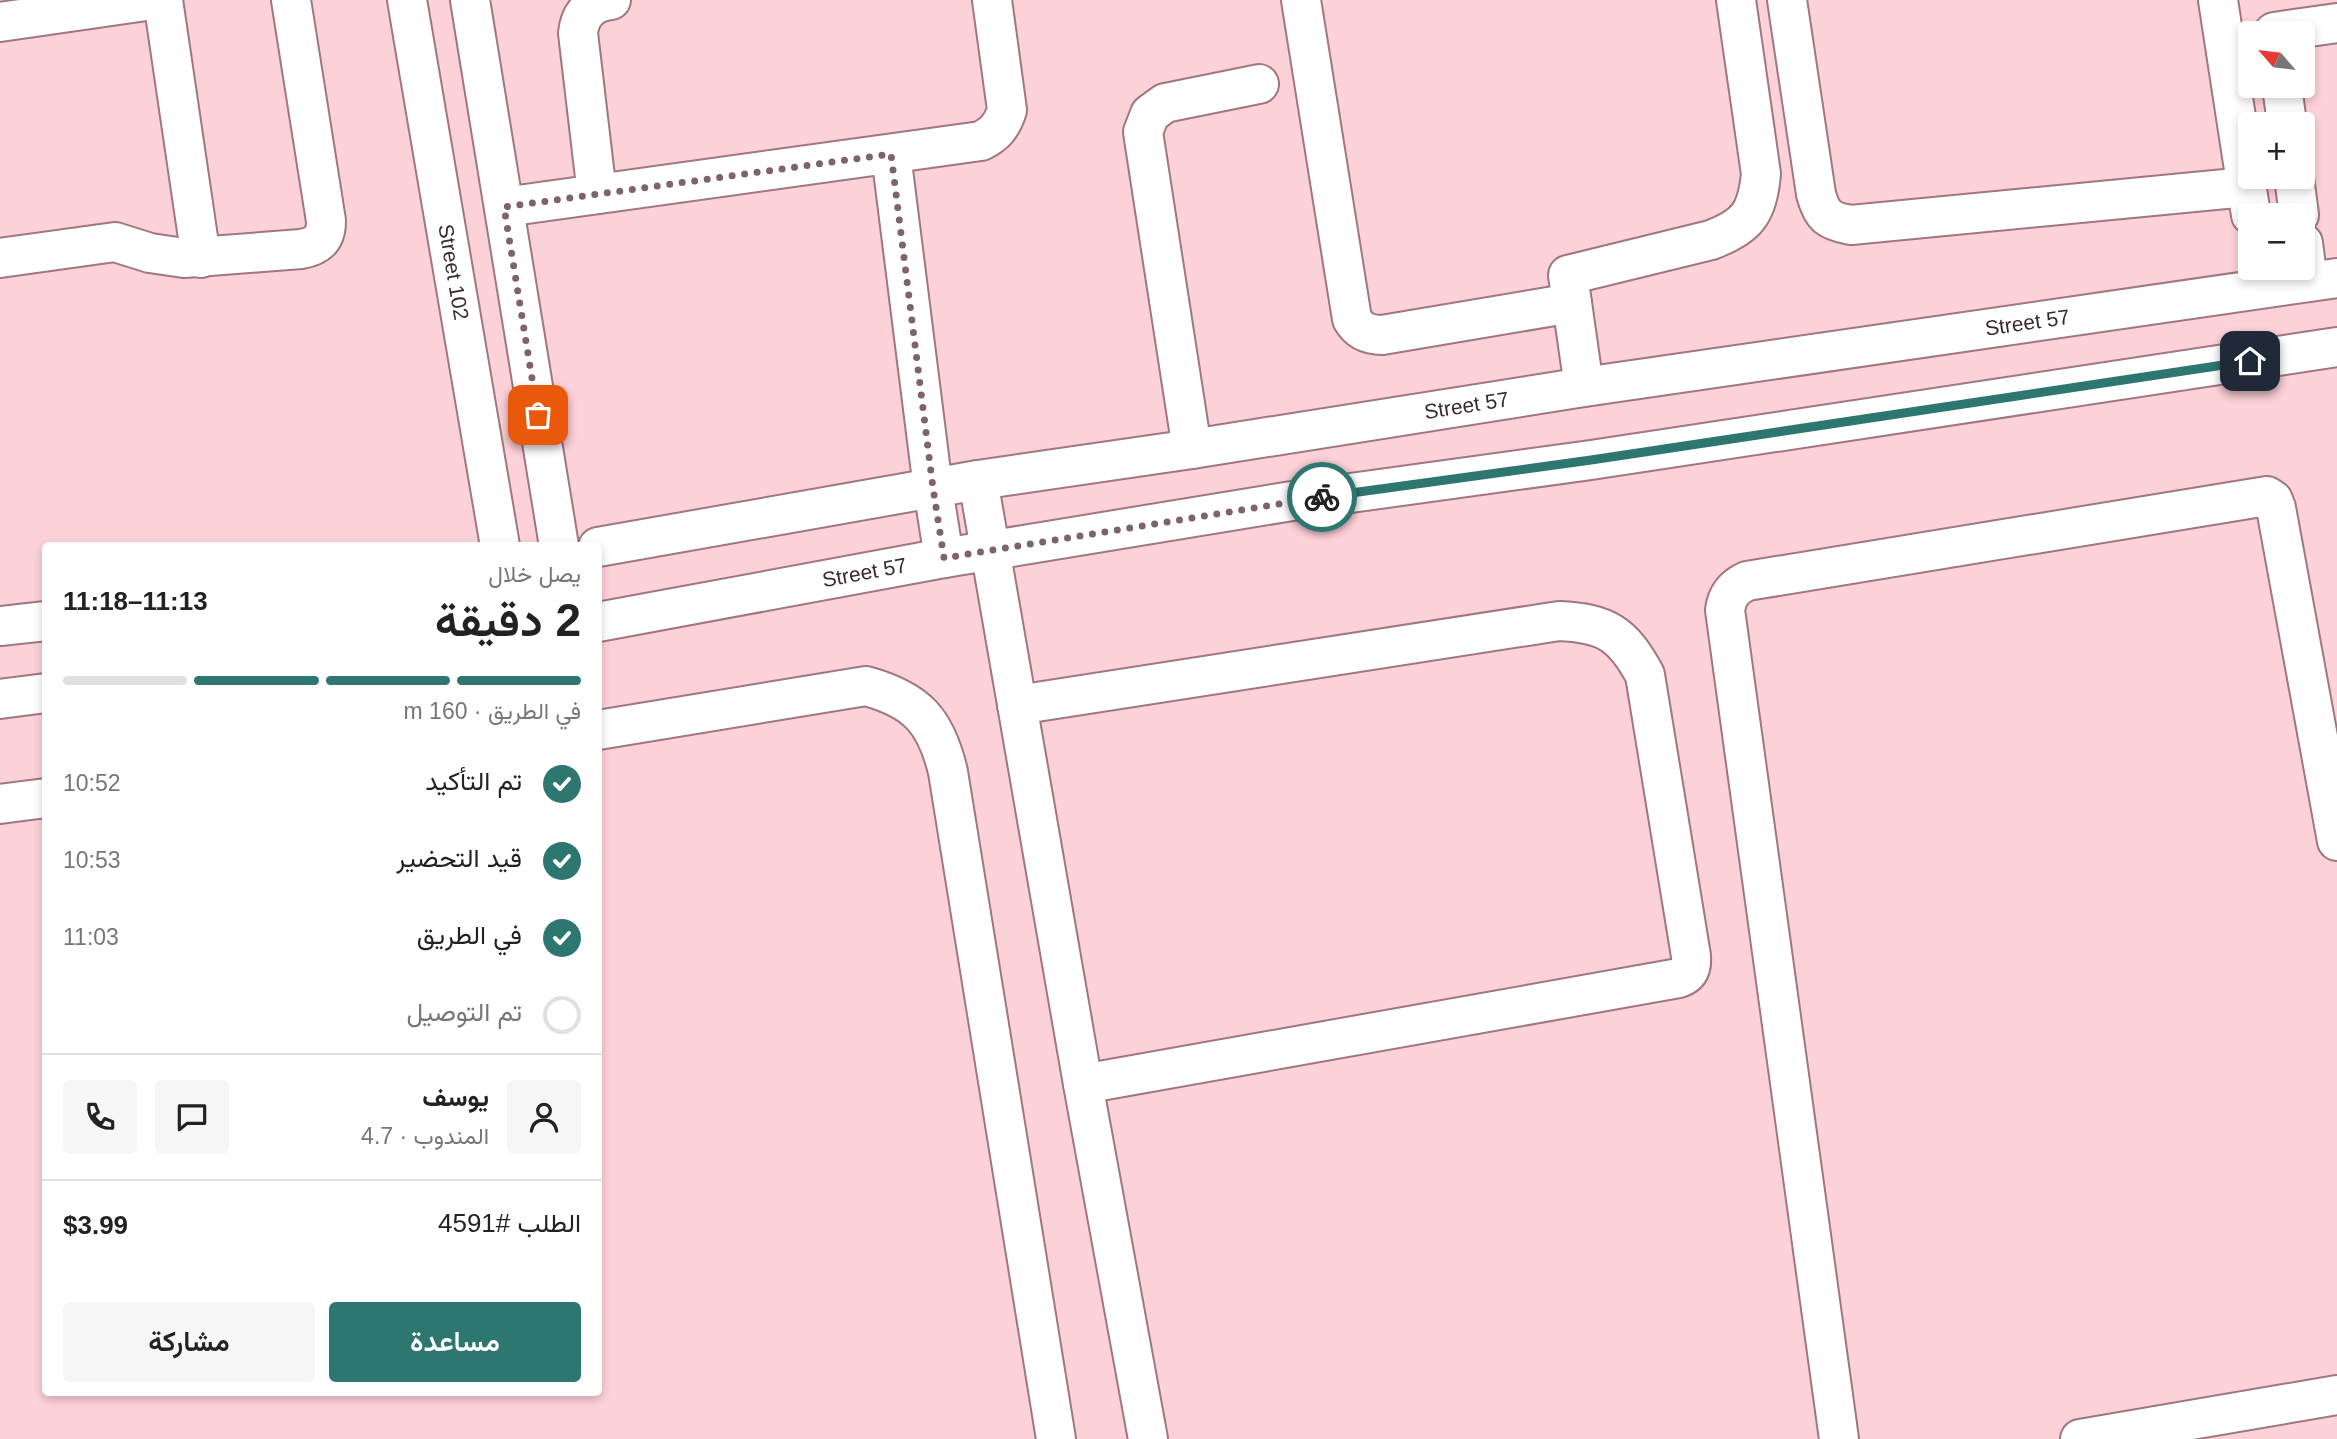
<!DOCTYPE html>
<html lang="ar">
<meta charset="utf-8">
<style>
:root{--surface:#fff;--page:#f6f6f6;--text:#222;--muted:#767676;--line:#e0e0e0;--accent:#2e7670}
body{margin:0;font-family:Helvetica,Vazirmatn,sans-serif;background:var(--page);color:var(--text);direction:rtl;height:100vh;display:flex;flex-direction:column;font-size:26px;white-space:nowrap}
*{box-sizing:border-box;margin:0}
p{font-size:23px;color:var(--muted)}
.icon{flex:none;width:38px;height:38px;fill:none;stroke:currentColor;stroke-width:2;stroke-linecap:round;stroke-linejoin:round}
.map{position:relative;flex:1;overflow:hidden;direction:ltr}
.panel{position:absolute;left:42px;top:542px;width:560px;height:854px;display:flex;flex-direction:column;background:var(--surface);border-radius:7px;box-shadow:0 4px 10px #0003;direction:rtl}
.panel>*{flex:none}
.needle{width:46px;rotate:298deg}
.buttons{position:absolute;left:2238px;top:21px;display:grid;gap:14px}
.buttons a{display:grid;place-items:center;width:77px;height:77px;border-radius:7px;background:var(--surface);box-shadow:0 4px 10px #0003;font-size:35px}
.pin{position:absolute;display:grid;place-items:center;width:60px;height:60px;color:#fff;margin:-30px;border-radius:14px;box-shadow:0 4px 10px #0006}
.courier{position:absolute;display:grid;place-items:center;width:70px;height:70px;margin:-35px;border:5px solid #2e7670;border-radius:50%;background:#fff;color:#222;box-shadow:0 2px 9px #0007}
.headline em{font-style:normal;font-weight:600}
.headline div{display:flex;flex-direction:column-reverse}
.headline{display:flex;align-items:center;justify-content:space-between;height:119px;padding:0 21px}
h1{font-size:46px;font-weight:600;line-height:52px}
.bar{display:grid;grid-template-columns:repeat(4,1fr);gap:10px 7px;align-content:center;height:84px;padding:0 21px}
.bar i{height:9px;border-radius:5px;background:var(--line)}
.bar .selected{background:var(--accent)}
.bar p{grid-column:span 4}
.line{display:flex;align-items:center;gap:18px;padding:0 21px;border-top:2px solid var(--line)}
.line div{flex:1}
.round{display:grid;place-items:center;flex:none;width:74px;height:74px;border-radius:7px;background:var(--page)}
ol{padding:0 21px;list-style:none}
li{display:flex;align-items:center;gap:21px;height:77px}
li p{margin-inline-start:auto}
li .icon{padding:7px;border-radius:50%;background:var(--accent);color:#fff;stroke-width:4}
li:last-child{color:var(--muted)}
li i{width:38px;height:38px;border:4px solid var(--line);border-radius:50%}
.action{display:flex;gap:14px;margin-top:auto;padding:14px 21px}
.action a{flex:1;height:80px;border-radius:7px;background:var(--accent);color:#fff;font-size:28px;font-weight:600;line-height:80px;text-align:center}
.action a+a{background:var(--page);color:var(--text)}
.map>svg:first-child{display:block}
</style>
<div class="map">
<svg width="2337" height="1439" viewBox="0 0 2337 1439">
<rect width="100%" height="100%" fill="#fdd1d8"/>
<g fill="none" stroke-linecap="round" stroke-linejoin="round">
<!-- minor casing -->
<g stroke="#9f777e" stroke-width="42">
<g id="minor">
<path d="M163,0L201,258"/>
<path id="s1" d="M407,0L500,546"/>
<path d="M470,0L559,546"/>
<path d="M1301,0L1352,319C1359,331 1368,335 1382,335L1572,303"/>
<path d="M1787,0L1816,194C1822,216 1828,221 1851,225L2246,187"/>
<path d="M2218,0L2251,215"/>
<path d="M0,22L153,0"/>
<path d="M2274,32L2337,23"/>
<path d="M2282,86L2287,124"/>
<path d="M891,154L933,488L944,558"/>
<path d="M2294,177L2299,215"/>
<path d="M597,194L578,33C580,14 591,2 611,0"/>
<path d="M504,207L981,141C995,134 1002,126 1007,110L992,0"/>
<path d="M2303,243L2308,282"/>
<path d="M0,258L115,242L150,253L184,258L301,249C318,246 326,239 326,221L291,0"/>
<path d="M1584,387L1568,275L1711,240C1748,226 1757,213 1761,174L1736,0"/>
<path d="M1192,449L1143,132L1150,114L1165,103L1259,84"/>
<path d="M978,480L1083,1084L1148,1439"/>
<path id="s2" d="M598,547L978,480L1192,449L1584,387L2337,278"/>
<path id="s3" d="M598,622L944,558L1292,501L1591,460L2337,347"/>
<path d="M0,626L46,621"/>
<path d="M0,699L46,693"/>
<path d="M1017,705L1559,621C1606,623 1623,634 1645,675L1691,956C1692,968 1690,974 1679,978L1083,1084"/>
<path d="M598,730L866,686C917,700 936,721 948,772L1056,1439"/>
<path d="M0,804L46,798"/>
<path d="M1839,1439L1725,610C1727,595 1734,587 1747,581L2267,496L2273,500L2276,508L2337,841"/>
<path d="M2080,1439L2337,1395"/>
</g>
</g>
<!-- minor -->
<use href="#minor" stroke="#fff" stroke-width="38"/>
</g>
<g fill="none" stroke-linecap="round" stroke-linejoin="round">
<!-- done -->
<path stroke="#7e6468" stroke-width="7" stroke-dasharray="0 12.6" d="M538,415L504,207L891,154L933,488L944,558L1322,497"/>
<!-- route -->
<path stroke="#2e7670" stroke-width="9" d="M1322,497L1591,460L2250,361"/>
</g>
<g text-anchor="middle" stroke-width="6" stroke-linejoin="round" paint-order="stroke">
<!-- street labels -->
<g font-size="21" fill="#39292c" stroke="#fdd1d8">
<text dy="7" stroke="none"><textPath href="#s1" startOffset="276">Street 102</textPath></text>
<text dy="7" stroke="none"><textPath href="#s2" startOffset="1447">Street 57</textPath></text>
<text dy="7" stroke="none"><textPath href="#s2" startOffset="880">Street 57</textPath></text>
<text dy="7" stroke="none"><textPath href="#s3" startOffset="271">Street 57</textPath></text>
</g>
</g>
</svg>
<div class="buttons">
<a><svg class="needle" viewBox="-14 -14 28 28"><path d="M0-13l5 13h-10z" fill="#e53935"/><path d="M0 13l5-13h-10z" fill="#767676"/></svg></a>
<a>+</a>
<a>−</a>
</div>
<div class="pin" style="left:538px;top:415px;background:#ea580c"><svg class="icon" aria-label="bag" viewBox="0 0 24 24"><path d="M5 8h14l-1 12H6zM9 8a3 3 0 0 1 6 0"/></svg></div>
<div class="pin" style="left:2250px;top:361px;background:#1f2937"><svg class="icon" aria-label="home" viewBox="0 0 24 24"><path d="M3 11l9-7 9 7M6 9v11h12V9"/></svg></div>
<div class="courier" style="left:1322px;top:497px"><svg class="icon" aria-label="bike" viewBox="0 0 24 24"><circle cx="6" cy="16" r="4"/><circle cx="18" cy="16" r="4"/><path d="M6 16l4-8h5l3 8M10 8l3 8H6M13 5h3"/></svg></div>
<section class="panel">
<div class="headline"><div><h1>2 دقيقة</h1><p>يصل خلال</p></div><em>11:13–11:18</em></div>
<div class="bar"><i class="selected"></i><i class="selected"></i><i class="selected"></i><i></i><p>في الطريق · 160 m</p></div>
<ol>
<li><svg class="icon" aria-label="check" viewBox="0 0 24 24"><path d="M5 12l5 5 9-10"/></svg>تم التأكيد<p>10:52</p></li>
<li><svg class="icon" aria-label="check" viewBox="0 0 24 24"><path d="M5 12l5 5 9-10"/></svg>قيد التحضير<p>10:53</p></li>
<li><svg class="icon" aria-label="check" viewBox="0 0 24 24"><path d="M5 12l5 5 9-10"/></svg>في الطريق<p>11:03</p></li>
<li><i></i>تم التوصيل</li>
</ol>
<div class="line" style="height:126px"><a class="round"><svg class="icon" aria-label="person" viewBox="0 0 24 24"><circle cx="12" cy="8" r="4"/><path d="M4 21q1-7 8-7t8 7"/></svg></a><div><b>يوسف</b><p>المندوب · 4.7</p></div><a class="round"><svg class="icon" aria-label="chat" viewBox="0 0 24 24"><path d="M4 5h16v11H9l-5 4z"/></svg></a><a class="round"><svg class="icon" aria-label="phone" viewBox="0 0 24 24"><path d="M5 4h4l2 5-3 2q2 4 5 5l2-3 5 2v4C11 20 4 13 5 4z"/></svg></a></div>
<div class="line" style="height:91px"><div>الطلب #4591</div><b>$3.99</b></div>
<div class="action"><a>مساعدة</a><a>مشاركة</a></div>
</section>
</div>
